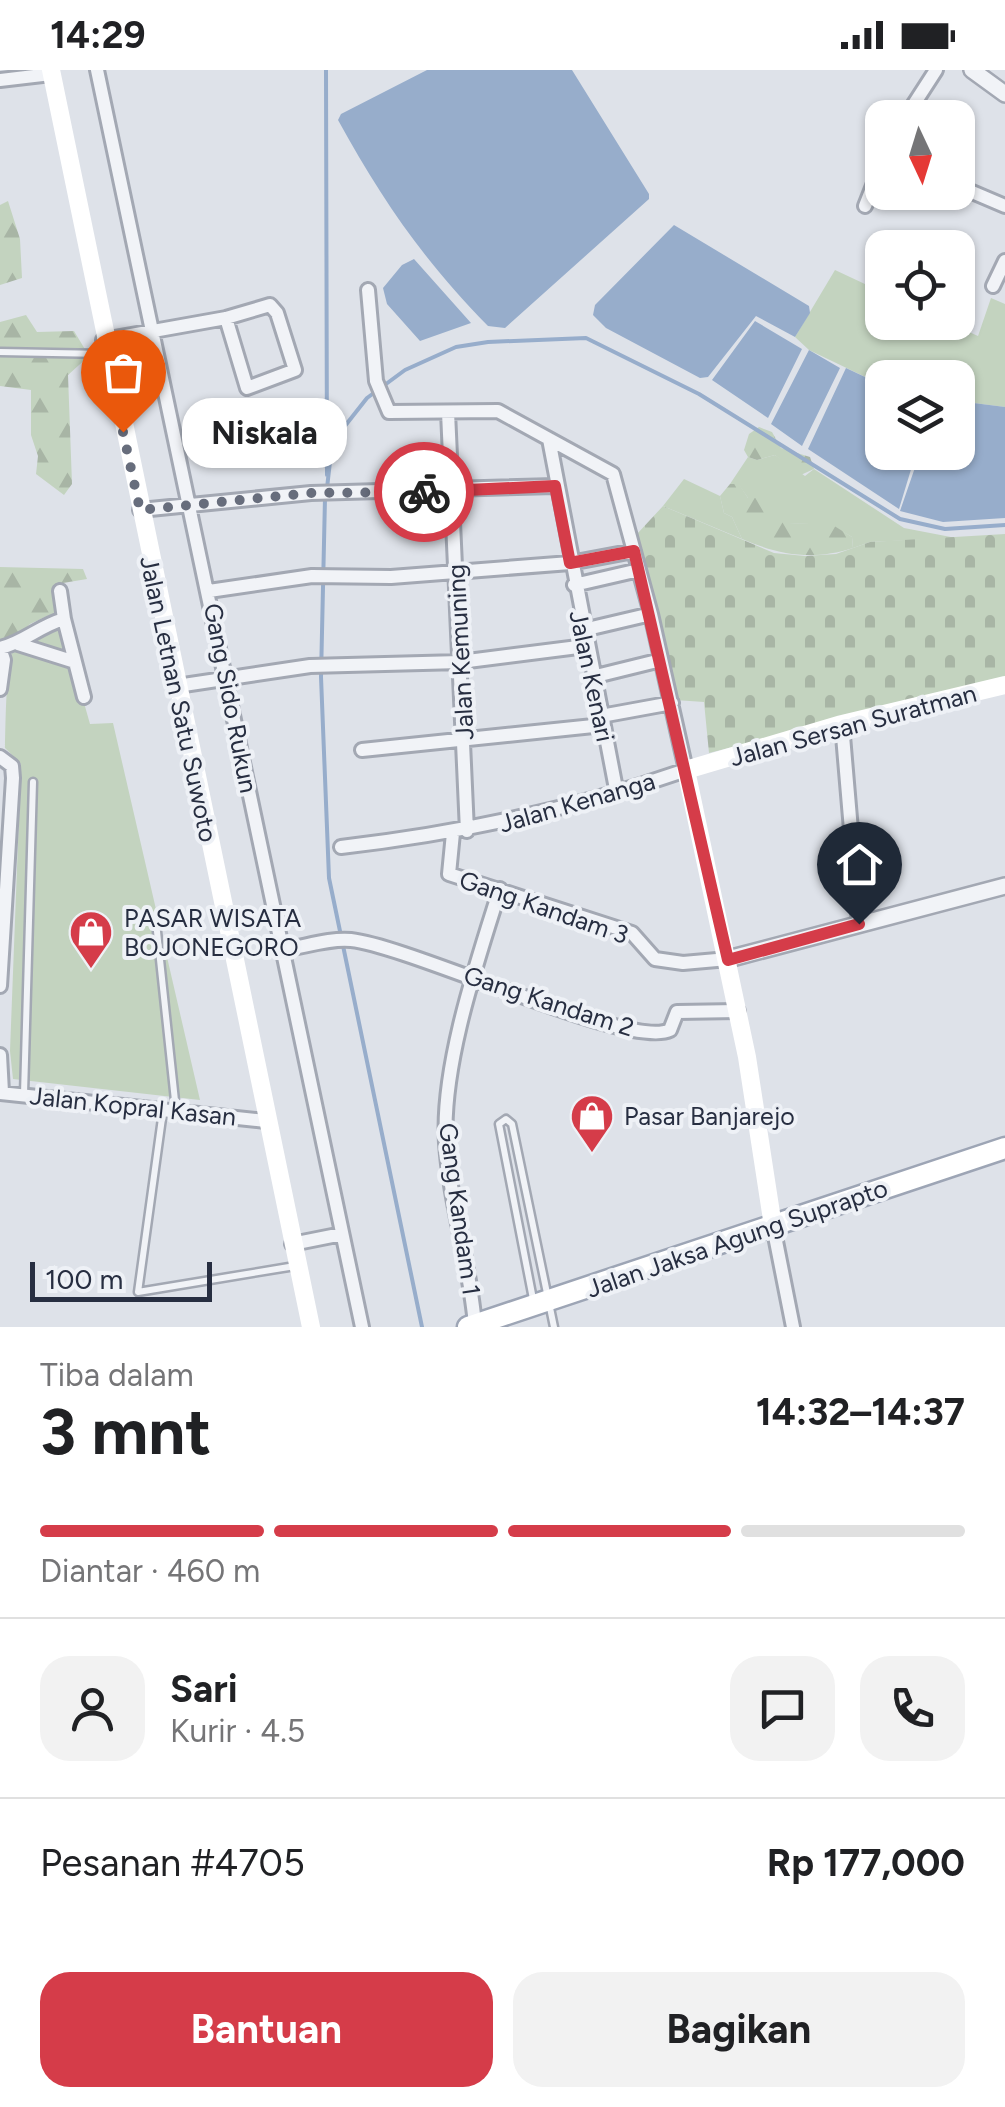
<!DOCTYPE html>
<html lang="id">
<meta charset="utf-8">
<style>
:root{--surface:#fff;--page:#f2f2f2;--text:#202124;--muted:#757577;--line:#e0e0e0;--accent:#d53c49}
body{margin:0;font-family:Figtree,sans-serif;background:var(--page);color:var(--text);height:100vh;display:flex;flex-direction:column;font-size:38px;white-space:nowrap}
*{box-sizing:border-box;margin:0}
p{font-size:32px;color:var(--muted)}
.icon{flex:none;width:55px;height:55px;fill:none;stroke:currentColor;stroke-width:2;stroke-linecap:round;stroke-linejoin:round}
.map{position:relative;height:1257px;overflow:hidden}
.drawer{display:flex;flex-direction:column;background:var(--surface);flex:1}
.drawer>*{flex:none}
.needle{width:65px;rotate:176deg}
.tools{position:absolute;left:865px;top:30px;display:grid;gap:20px}
.tools a{display:grid;place-items:center;width:110px;height:110px;border-radius:20px;background:var(--surface);box-shadow:0 2px 8px #0004;font-size:50px}
.scale{position:absolute;left:30px;bottom:25px;width:182px;box-sizing:border-box;padding-left:10px;border:5px solid #272e41;border-top:0;font-size:28px;line-height:35px;white-space:nowrap;color:#272e41;-webkit-text-stroke:8px #eef1f6;paint-order:stroke}
.pin{position:absolute;display:grid;place-items:center;width:85px;height:85px;color:#fff;margin:-102px -42px;border-radius:50% 50% 50% 0;rotate:-45deg;box-shadow:0 0 10px #0007}
.pin .icon{rotate:45deg}
.courier{position:absolute;display:grid;place-items:center;width:100px;height:100px;margin:-50px;border:8px solid #d53c49;border-radius:50%;background:#fff;color:#222;box-shadow:0 2px 12px #0007}
.bubble{position:absolute;height:70px;border-radius:30px;background:var(--surface);box-shadow:0 2px 8px #0004;font-size:32px;font-weight:700;line-height:70px;text-align:center}
.head em{font-style:normal;font-weight:700}
.head div{display:flex;flex-direction:column-reverse}
.head{display:flex;align-items:center;justify-content:space-between;height:170px;padding:0 40px}
h1{font-size:65px;font-weight:700;line-height:75px}
.bar{display:grid;grid-template-columns:repeat(4,1fr);gap:15px 10px;align-content:center;height:120px;padding:0 40px}
.bar i{height:12px;border-radius:8px;background:var(--line)}
.bar .selected{background:var(--accent)}
.bar p{grid-column:span 4}
.line{display:flex;align-items:center;gap:25px;padding:0 40px;border-top:2px solid var(--line)}
.line div{flex:1}
.round{display:grid;place-items:center;flex:none;width:105px;height:105px;border-radius:30px;background:var(--page)}
.cta{display:flex;gap:20px;margin-top:auto;padding:20px 40px}
.cta a{flex:1;height:115px;border-radius:30px;background:var(--accent);color:#fff;font-size:40px;font-weight:700;line-height:115px;text-align:center}
.cta a+a{background:var(--page);color:var(--text)}
.status{display:flex;justify-content:space-between;align-items:center;height:70px;padding:0 50px;background:var(--surface);direction:ltr}
.status svg{height:28px;fill:currentColor}
.map>svg:first-child{display:block}
</style>
<div class="status"><b>14:29</b><svg viewBox="0 0 49 12"><path d="M0 12V9h3v3zM5 12V6h3v6zM10 12V3h3v9zM15 12V0h3v12zM26 1h20v11H26zM47 4h2v5h-2z"/></svg></div>
<div class="map">
<svg width="1005" height="1257" viewBox="0 0 1005 1257">
<defs>
<pattern id="forest-firs" width="22" height="20" patternUnits="userSpaceOnUse" patternTransform="scale(2.5)"><rect width="22" height="20" fill="#c3d3bf"/><path d="M5 1l3.5 6h-7zM16 11l3.5 6h-7z" fill="#a8b5a5"/></pattern>
<pattern id="cemetery-stones" width="16" height="16" patternUnits="userSpaceOnUse" patternTransform="scale(2.5)"><rect width="16" height="16" fill="#c3d3bf"/><path d="M2 7V4a2 2 0 0 1 4 0v3zM10 15v-3a2 2 0 0 1 4 0v3z" fill="#a8b5a5"/></pattern>
</defs>
<rect width="100%" height="100%" fill="#dee2e9"/>
<!-- green -->
<path fill="#c3d3bf" d="M835,200L882,222V252L949,253L978,266L991,228L1005,234V337L958,331V308H882V315L809,280L795,267Z
M775,385L805,406L814,399L904,458L956,468L870,472L853,478L852,467L828,453L789,454L748,428L739,415L730,414L748,387L757,390Z
M684,409L720,426L724,443L732,447L742,469L663,436Z
M58,541L90,654L113,653L200,1030L13,1009L10,981L21,694L5,678C6,655 5,583 18,567C28,554 43,548 58,541Z"/>
<!-- forest -->
<path fill="url(#forest-firs)" d="M8,131L20,169L22,208L0,215V135Z
M26,245L37,262L74,261L89,286L68,305L72,414L64,425L36,404L38,386L31,365V320L0,316V252Z
M759,357L772,362L781,378L810,387L814,399L794,408L784,403L782,391L775,385L757,390L748,387L744,380L749,364Z
M730,414H739L748,428H769L788,445L790,454L828,452L852,467L853,478C813,491 779,485 742,469L732,447L724,443L720,426Z
M0,497L83,499L87,509L57,514L58,541L30,554L14,571L0,570Z"/>
<!-- cemetery -->
<path fill="url(#cemetery-stones)" d="M663,436L774,483L805,486L836,484L870,472L1005,464V607L709,683L704,632L675,630L637,464Z"/>
<!-- water -->
<path fill="#97adcb" d="M427,0H572L649,124V129L505,258L488,256C424,191 382,130 338,50L341,44Z
M674,155L809,236L810,243L795,267L756,246L708,307L700,308L606,258L593,245L595,235Z
M414,189L471,253L420,271L387,234L383,218L402,195Z
M755,251L802,279L768,348L712,310Z
M809,280L840,298L802,376L771,354Z
M846,298L882,315V382L916,383L899,439L808,379Z
M958,331L1005,337V448L943,452L900,441L920,383L958,382Z"/>
<g fill="none" stroke-linecap="round" stroke-linejoin="round">
<!-- stream -->
<path stroke="#97adcb" stroke-width="4" d="M326,0L327,405
M327,418L331,383L341,361L367,328L405,300L456,277L488,272L586,268L699,324L900,449L945,459L1005,455
M325,428L321,607L329,808L422,1257"/>
<!-- service casing -->
<g stroke="#a3a8b3" stroke-width="11">
<path id="service" d="M0,282L105,284
M156,852L176,1040
M24,1024L33,712
M163,1041L138,1222L295,1196
M533,1229L499,1054L506,1049L512,1054L554,1257"/>
</g>
<!-- minor casing -->
<g stroke="#a3a8b3" stroke-width="18">
<path id="minor" d="M97,0L362,1257
M0,10L51,4
M905,48L936,0
M958,116L1005,136
M865,136L882,93
M993,216L1005,191
M103,270L226,248L270,235L277,243L295,300L247,318L226,248
M448,342L467,761
M549,369L617,724
M140,440L311,423L555,416
M574,515L639,500
M209,521L312,506L391,507L570,493L634,481
M64,549L84,627
M583,560L651,544
M18,574L75,592
M0,578C23,573 39,556 64,549L60,521
M0,578L4,590L0,619
M592,607L661,590
M177,616L310,596L460,592L586,576
M601,646L672,633
M842,654L859,854
M362,680L603,655
M0,687L12,696L13,708L0,916
M453,763L449,804L632,863L655,889L683,893L728,889
M341,777C461,763 572,740 686,700L651,544L613,404L498,341L389,342L376,311L368,220
M282,880C304,877 329,868 351,870C413,877 630,980 670,960L677,942L738,941
M0,985L2,1022
M0,1023L266,1051
M773,1156L793,1257
M292,1174L342,1164
M475,1255C470,1194 450,1134 446,1073C441,997 477,892 500,819"/>
</g>
<!-- tertiary casing -->
<g stroke="#a3a8b3" stroke-width="20">
<path id="tertiary" d="M972,0L1005,24
M728,889L1005,816"/>
</g>
<!-- primary casing -->
<g stroke="#9da5b5" stroke-width="25">
<path id="primary" d="M468,1257L1005,1078"/>
</g>
<!-- service -->
<use href="#service" stroke="#f1f3f7" stroke-width="6"/>
<!-- minor -->
<use href="#minor" stroke="#f1f3f7" stroke-width="12"/>
<!-- tertiary -->
<use href="#tertiary" stroke="#f1f3f7" stroke-width="15"/>
<!-- secondary -->
<path stroke="#fff" stroke-width="18" d="M51,0L311,1257
M773,1156L747,987L686,700L842,654L1005,615"/>
<!-- primary -->
<use href="#primary" stroke="#fff" stroke-width="20"/>
</g>
<g fill="none" stroke-linecap="round" stroke-linejoin="round">
<!-- done -->
<path stroke="#676d7c" stroke-width="10" stroke-dasharray="0 18" d="M123,362L140,440L311,423L424,422"/>
<!-- route -->
<path stroke="#d53c49" stroke-width="12" d="M424,422L555,416L570,493L634,481L728,890L859,854"/>
</g>
<!-- icons -->
<defs>
<g id="shop-pin" transform="scale(2.25)"><path d="M0 17L-7.5 6A9.5 9.5 0 1 1 7.5 6Z" fill="#d53c49" stroke="#eef1f6"/><path d="M-5-2.5h2.3a2.7 3.5 0 0 1 5.4 0H5L5.5 6h-11ZM-1.5-2.5h3a1.5 2.3 0 0 0-3 0Z" fill="#fff"/></g>
</defs>
<g fill-rule="evenodd">
<use href="#shop-pin" x="91" y="862"/>
<use href="#shop-pin" x="592" y="1046"/>
</g>
<g text-anchor="middle" stroke-width="8" stroke-linejoin="round" paint-order="stroke">
<!-- street labels -->
<g font-size="25" fill="#272e41" stroke="#eef1f6">
<text transform="translate(460 582) rotate(-93)" y="9">Jalan Kemuning</text>
<text transform="translate(592 606) rotate(78)" y="9">Jalan Kenari</text>
<text transform="translate(231 628) rotate(79)" y="9">Gang Sido Rukun</text>
<text transform="translate(179 629) rotate(78)" y="9">Jalan Letnan Satu Suwoto</text>
<text transform="translate(853 655) rotate(-15)" y="9">Jalan Sersan Suratman</text>
<text transform="translate(577 732) rotate(-16)" y="9">Jalan Kenanga</text>
<text transform="translate(544 837) rotate(19)" y="9">Gang Kandam 3</text>
<text transform="translate(549 931) rotate(18)" y="9">Gang Kandam 2</text>
<text transform="translate(133 1036) rotate(6)" y="9">Jalan Kopral Kasan</text>
<text transform="translate(460 1139) rotate(82)" y="9">Gang Kandam 1</text>
<text transform="translate(737 1168) rotate(-19)" y="9">Jalan Jaksa Agung Suprapto</text>
</g>
<!-- poi labels -->
<g font-size="25" fill="#272e41" stroke="#eef1f6" text-anchor="start">
<text x="124" y="857">PASAR WISATA<tspan x="124" dy="29">BOJONEGORO</tspan></text>
<text x="624" y="1055">Pasar Banjarejo</text>
</g>
</g>
</svg>
<div class="tools">
<a><svg class="needle" viewBox="-14 -14 28 28"><path d="M0-13l5 13h-10z" fill="#e53935"/><path d="M0 13l5-13h-10z" fill="#757577"/></svg></a>
<a><svg class="icon" aria-label="locate" viewBox="0 0 24 24"><circle cx="12" cy="12" r="6"/><path d="M12 2v4M12 18v4M2 12h4M18 12h4"/></svg></a>
<a><svg class="icon" aria-label="layers" viewBox="0 0 24 24"><path d="M12 4l9 5-9 5-9-5zM3 14l9 5 9-5"/></svg></a>
</div>
<div class="scale">100 m</div>
<div class="pin" style="left:123px;top:362px;background:#ea580c"><svg class="icon" aria-label="bag" viewBox="0 0 24 24"><path d="M5 8h14l-1 12H6zM9 8a3 3 0 0 1 6 0"/></svg></div>
<div class="pin" style="left:859px;top:854px;background:#1f2937"><svg class="icon" aria-label="home" viewBox="0 0 24 24"><path d="M3 11l9-7 9 7M6 9v11h12V9"/></svg></div>
<div class="courier" style="left:424px;top:422px"><svg class="icon" aria-label="bike" viewBox="0 0 24 24"><circle cx="6" cy="16" r="4"/><circle cx="18" cy="16" r="4"/><path d="M6 16l4-8h5l3 8M10 8l3 8H6M13 5h3"/></svg></div>
<div class="bubble" style="left:182px;top:328px;width:165px">Niskala</div>
</div>
<section class="drawer">
<div class="head"><div><h1>3 mnt</h1><p>Tiba dalam</p></div><em>14:32–14:37</em></div>
<div class="bar"><i class="selected"></i><i class="selected"></i><i class="selected"></i><i></i><p>Diantar · 460 m</p></div>
<div class="line" style="height:180px"><a class="round"><svg class="icon" aria-label="person" viewBox="0 0 24 24"><circle cx="12" cy="8" r="4"/><path d="M4 21q1-7 8-7t8 7"/></svg></a><div><b>Sari</b><p>Kurir · 4.5</p></div><a class="round"><svg class="icon" aria-label="chat" viewBox="0 0 24 24"><path d="M4 5h16v11H9l-5 4z"/></svg></a><a class="round"><svg class="icon" aria-label="phone" viewBox="0 0 24 24"><path d="M5 4h4l2 5-3 2q2 4 5 5l2-3 5 2v4C11 20 4 13 5 4z"/></svg></a></div>
<div class="line" style="height:130px"><div>Pesanan #4705</div><b>Rp 177,000</b></div>
<div class="cta"><a>Bantuan</a><a>Bagikan</a></div>
</section>
